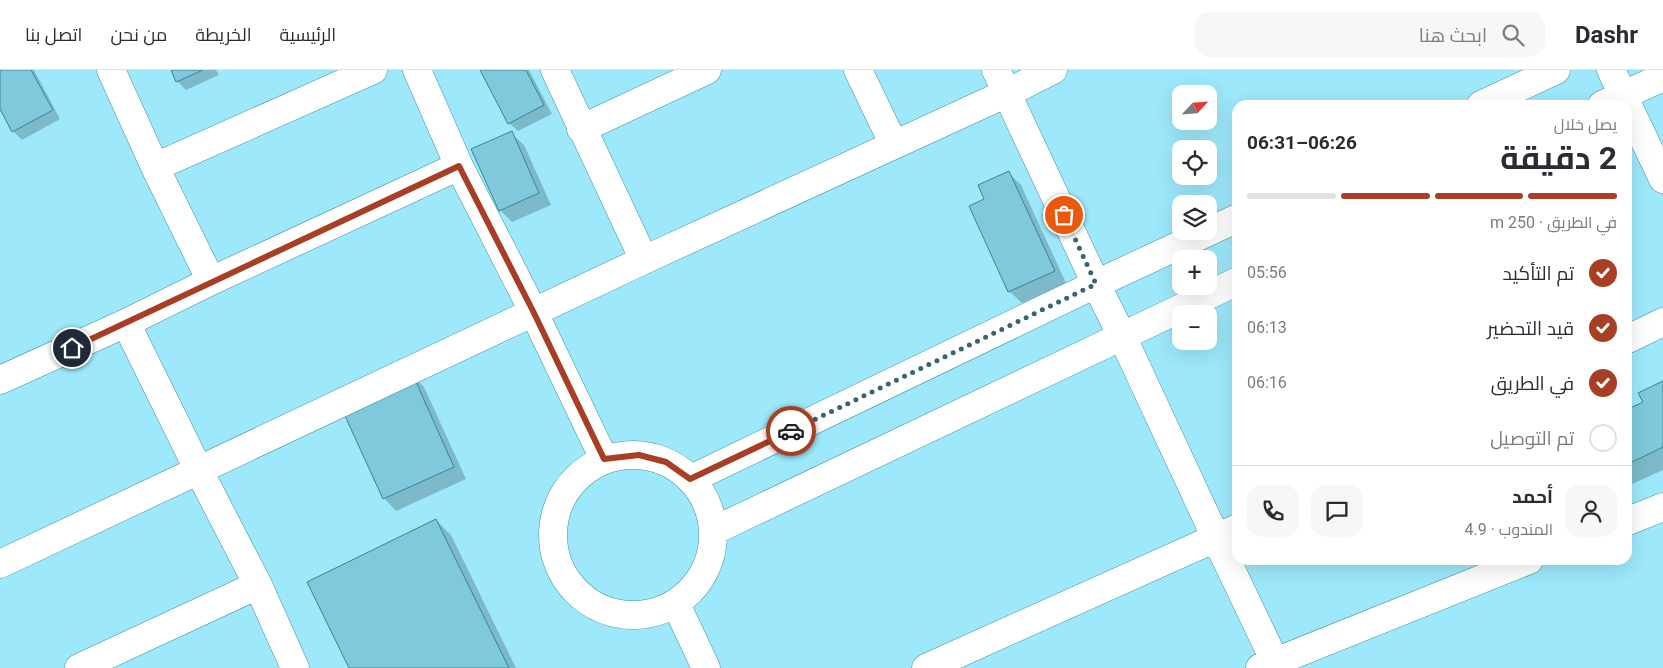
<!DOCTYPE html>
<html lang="ar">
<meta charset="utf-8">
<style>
:root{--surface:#fff;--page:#f7f7f7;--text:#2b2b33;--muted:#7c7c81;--line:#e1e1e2;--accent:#a83f24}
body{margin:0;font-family:Roboto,Cairo,sans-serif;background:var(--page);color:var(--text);direction:rtl;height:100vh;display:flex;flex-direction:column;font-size:19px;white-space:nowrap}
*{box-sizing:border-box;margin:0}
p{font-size:16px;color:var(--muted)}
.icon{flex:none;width:28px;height:28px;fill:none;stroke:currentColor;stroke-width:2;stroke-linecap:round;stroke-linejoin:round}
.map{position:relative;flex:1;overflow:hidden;direction:ltr}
.drawer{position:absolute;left:1232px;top:30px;width:400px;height:465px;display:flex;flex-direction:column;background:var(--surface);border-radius:15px;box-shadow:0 5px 20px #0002;direction:rtl}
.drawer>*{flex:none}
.needle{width:32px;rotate:64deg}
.fabs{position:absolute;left:1172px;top:15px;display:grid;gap:10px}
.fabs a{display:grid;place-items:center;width:45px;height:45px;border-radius:10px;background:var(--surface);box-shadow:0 5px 20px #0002;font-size:25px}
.pin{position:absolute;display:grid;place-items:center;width:42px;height:42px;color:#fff;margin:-21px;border:2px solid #fff;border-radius:50%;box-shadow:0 1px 5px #0007}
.courier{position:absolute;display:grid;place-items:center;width:50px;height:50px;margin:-25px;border:4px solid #a83f24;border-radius:50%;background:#fff;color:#222;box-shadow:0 1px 6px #0007}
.headline em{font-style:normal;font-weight:700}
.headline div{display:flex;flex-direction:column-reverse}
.headline{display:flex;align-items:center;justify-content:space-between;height:85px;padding:0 15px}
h1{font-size:32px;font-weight:700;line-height:38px}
.bar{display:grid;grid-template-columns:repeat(4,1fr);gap:8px 5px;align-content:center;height:60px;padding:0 15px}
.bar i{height:6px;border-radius:4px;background:var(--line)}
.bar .on{background:var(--accent)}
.bar p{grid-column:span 4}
.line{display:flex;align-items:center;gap:12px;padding:0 15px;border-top:1px solid var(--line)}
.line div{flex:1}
.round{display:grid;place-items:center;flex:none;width:52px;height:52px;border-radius:15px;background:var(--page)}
ol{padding:0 15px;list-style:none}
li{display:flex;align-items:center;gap:15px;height:55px}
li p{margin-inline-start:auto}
li .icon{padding:5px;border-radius:50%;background:var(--accent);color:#fff;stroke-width:4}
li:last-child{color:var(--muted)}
li i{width:28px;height:28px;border:2px solid var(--line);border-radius:50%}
header{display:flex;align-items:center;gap:30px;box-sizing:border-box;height:70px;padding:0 25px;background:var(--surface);border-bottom:1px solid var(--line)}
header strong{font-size:24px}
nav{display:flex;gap:28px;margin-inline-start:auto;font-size:18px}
.search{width:350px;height:45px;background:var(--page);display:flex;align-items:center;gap:12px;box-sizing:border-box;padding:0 18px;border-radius:15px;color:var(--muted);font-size:19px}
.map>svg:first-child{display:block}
</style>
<header>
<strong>Dashr</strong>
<div class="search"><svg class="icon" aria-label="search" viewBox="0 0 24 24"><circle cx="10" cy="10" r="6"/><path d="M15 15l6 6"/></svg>ابحث هنا</div>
<nav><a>الرئيسية</a><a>الخريطة</a><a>من نحن</a><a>اتصل بنا</a></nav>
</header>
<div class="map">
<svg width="1663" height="598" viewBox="0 0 1663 598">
<rect width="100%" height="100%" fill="#9de8fb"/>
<!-- shadow -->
<path fill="#0003" d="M34,0L60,49L22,70L13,61L0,36V1Z
M172,0H216L219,5L186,20L177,11Z
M482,0H529L552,44L518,61L509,53Z
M511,63L524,75L551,135L512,152L500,140Z
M1009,103L1021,115L1066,213L1022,233L1009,221L986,130Z
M411,304L424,317L466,409L396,441L384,428Z
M1663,313V400L1632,414L1628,410V341L1645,333Z
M436,450L451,465L516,598H350Z"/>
<!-- building -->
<path fill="#7ec9dc" stroke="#388495" d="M0,0H31L53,40L12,62L0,39Z
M171,0H203L176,12Z
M480,0H526L544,35L508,54Z
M512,61L539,123L499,141L471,79Z
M1009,101L1055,201L1008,222L969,136L984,129L978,115Z
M412,303L454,397L383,429L340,335Z
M1663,311V377L1628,394V339L1643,332L1638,323Z
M436,449L509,598H349L307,512Z"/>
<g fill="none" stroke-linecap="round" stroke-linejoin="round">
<!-- minor casing -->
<g stroke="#4590a2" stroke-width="29">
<path id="minor" d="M111,0L155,97L211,211
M417,0L459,96L534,243L604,389
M555,0L644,190
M858,0L894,75
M996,0L1096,214L1122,266L1216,468L1278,598
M1611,0L1663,109
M1481,35L1556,0
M1602,35L1663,7
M581,59L707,0
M155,97L373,0
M126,253L199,401L258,515L295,598
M1628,269L1663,252
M0,310L126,253L211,211L459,96
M553 465a80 80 0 1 1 160 0a80 80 0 1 1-160 0Z
M691,409L1096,214L1238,148
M1628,451L1663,437
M713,461L1238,211
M0,494L644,190L1007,23L1053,0
M676,534L706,598
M79,598L258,515
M926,598L1238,458
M1260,598L1529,490"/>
</g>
<!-- minor -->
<use href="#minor" stroke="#fff" stroke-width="28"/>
</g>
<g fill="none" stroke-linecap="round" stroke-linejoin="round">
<!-- done -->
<path stroke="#376570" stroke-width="5" stroke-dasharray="0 9" d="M791,361L1096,214L1064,145"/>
<!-- route -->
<path stroke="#a83f24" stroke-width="6" d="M72,278L459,96L534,243L604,389L639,385L666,392L690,409L791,361"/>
</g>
</svg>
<div class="fabs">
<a><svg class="needle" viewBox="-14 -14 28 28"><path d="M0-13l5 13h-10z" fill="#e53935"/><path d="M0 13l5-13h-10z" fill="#7c7c81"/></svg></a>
<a><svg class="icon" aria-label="locate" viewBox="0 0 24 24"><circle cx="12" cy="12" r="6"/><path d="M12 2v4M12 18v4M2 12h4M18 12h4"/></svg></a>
<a><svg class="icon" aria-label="layers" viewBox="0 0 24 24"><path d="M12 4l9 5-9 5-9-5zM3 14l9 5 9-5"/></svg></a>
<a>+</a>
<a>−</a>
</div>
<div class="pin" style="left:1064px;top:145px;background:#ea580c"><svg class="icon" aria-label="bag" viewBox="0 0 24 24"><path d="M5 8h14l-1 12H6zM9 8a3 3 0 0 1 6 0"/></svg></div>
<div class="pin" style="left:72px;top:278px;background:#1f2937"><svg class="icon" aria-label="home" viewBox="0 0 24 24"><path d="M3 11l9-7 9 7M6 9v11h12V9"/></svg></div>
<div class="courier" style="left:791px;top:361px"><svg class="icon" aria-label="car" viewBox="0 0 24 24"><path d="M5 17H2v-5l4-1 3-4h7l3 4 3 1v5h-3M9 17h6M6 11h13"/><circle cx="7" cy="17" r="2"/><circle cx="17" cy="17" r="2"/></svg></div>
<section class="drawer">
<div class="headline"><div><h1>2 دقيقة</h1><p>يصل خلال</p></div><em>06:26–06:31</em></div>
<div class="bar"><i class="on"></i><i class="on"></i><i class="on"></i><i></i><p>في الطريق · 250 m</p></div>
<ol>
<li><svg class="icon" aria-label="check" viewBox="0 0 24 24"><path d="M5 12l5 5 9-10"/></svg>تم التأكيد<p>05:56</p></li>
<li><svg class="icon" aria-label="check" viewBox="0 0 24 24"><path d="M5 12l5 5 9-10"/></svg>قيد التحضير<p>06:13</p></li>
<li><svg class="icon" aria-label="check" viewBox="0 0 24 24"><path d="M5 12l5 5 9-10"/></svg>في الطريق<p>06:16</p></li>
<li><i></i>تم التوصيل</li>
</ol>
<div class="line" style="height:90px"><a class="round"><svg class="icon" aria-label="person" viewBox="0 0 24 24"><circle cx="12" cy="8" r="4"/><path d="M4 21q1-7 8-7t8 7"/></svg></a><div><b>أحمد</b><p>المندوب · 4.9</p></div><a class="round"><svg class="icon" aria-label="chat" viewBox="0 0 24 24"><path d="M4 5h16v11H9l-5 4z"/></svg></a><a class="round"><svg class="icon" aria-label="phone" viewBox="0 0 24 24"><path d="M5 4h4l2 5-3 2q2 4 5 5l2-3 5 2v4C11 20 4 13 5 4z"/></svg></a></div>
</section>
</div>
